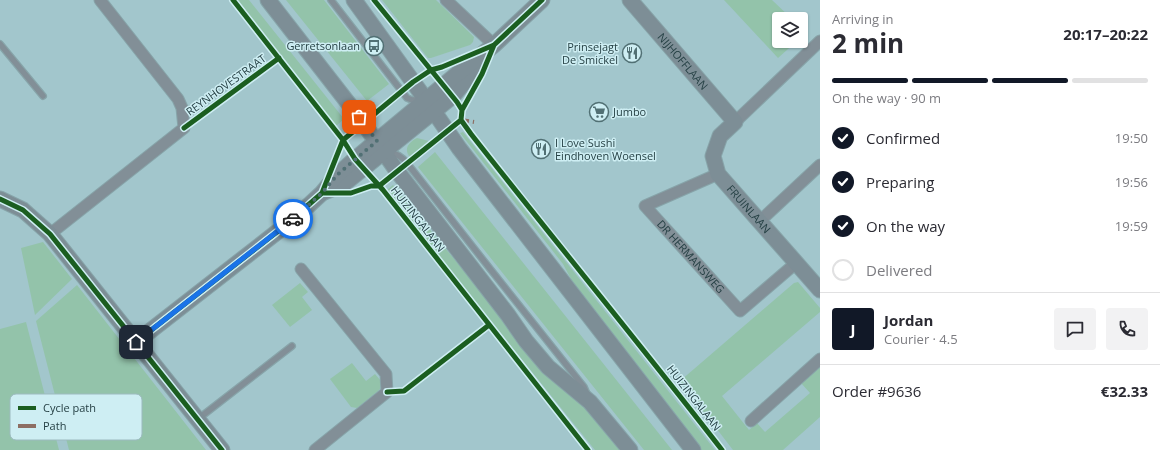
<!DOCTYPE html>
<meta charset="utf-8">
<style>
:root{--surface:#fff;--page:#f2f2f3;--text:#2b2b33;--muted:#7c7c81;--line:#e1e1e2;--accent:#111827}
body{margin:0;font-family:"Open Sans",sans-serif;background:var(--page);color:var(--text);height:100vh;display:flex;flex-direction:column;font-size:15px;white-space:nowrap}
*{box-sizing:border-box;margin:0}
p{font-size:13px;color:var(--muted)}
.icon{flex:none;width:22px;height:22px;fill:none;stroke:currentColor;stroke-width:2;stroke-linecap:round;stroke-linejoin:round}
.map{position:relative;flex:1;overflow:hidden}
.side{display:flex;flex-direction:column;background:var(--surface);width:340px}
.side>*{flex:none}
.tools{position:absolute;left:772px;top:12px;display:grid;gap:8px}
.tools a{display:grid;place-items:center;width:36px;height:36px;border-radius:4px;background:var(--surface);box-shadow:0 1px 3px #0004;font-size:20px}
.pin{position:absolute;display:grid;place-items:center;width:34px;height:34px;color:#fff;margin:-17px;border-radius:8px;box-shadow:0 2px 6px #0006}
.courier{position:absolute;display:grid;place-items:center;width:40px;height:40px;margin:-20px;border:3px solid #1a73e8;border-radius:50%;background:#fff;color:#222;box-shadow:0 1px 5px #0007}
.summary em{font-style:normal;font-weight:700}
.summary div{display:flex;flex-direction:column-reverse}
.summary{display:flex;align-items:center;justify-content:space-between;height:68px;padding:0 12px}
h1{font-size:26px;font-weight:700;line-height:30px}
.bar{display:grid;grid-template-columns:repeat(4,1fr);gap:6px 4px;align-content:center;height:48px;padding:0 12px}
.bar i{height:5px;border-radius:3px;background:var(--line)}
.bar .active{background:var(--accent)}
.bar p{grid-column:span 4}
.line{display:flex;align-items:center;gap:10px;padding:0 12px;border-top:1px solid var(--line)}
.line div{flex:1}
.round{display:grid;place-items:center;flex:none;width:42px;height:42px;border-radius:4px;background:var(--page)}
ol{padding:0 12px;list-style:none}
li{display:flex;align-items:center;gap:12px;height:44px}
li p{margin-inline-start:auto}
li .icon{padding:4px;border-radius:50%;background:var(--accent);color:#fff;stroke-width:4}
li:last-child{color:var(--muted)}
li i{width:22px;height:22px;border:2px solid var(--line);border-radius:50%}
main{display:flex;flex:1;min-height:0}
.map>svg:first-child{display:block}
</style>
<main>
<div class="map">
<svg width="820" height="450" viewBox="0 0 820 450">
<rect width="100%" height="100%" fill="#a2c6cc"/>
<!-- green -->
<path fill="#93c3aa" d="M236,0H249L344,119L336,126Z
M286,0H324L389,84L367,101Z
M382,0H436L471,34L474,37L473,42L470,45L431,58H428Z
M724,0H772L792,19H779V41H797L778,58Z
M463,132L715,450H697L588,311L563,264L460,133Z
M417,138L429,141L410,157C403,149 409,142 417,138Z
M435,152L672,450H644L418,167Z
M393,185L545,369L581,402L620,450H595L386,191Z
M43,242L72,279L35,315L21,248Z
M798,282L820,308V312L722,396L749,430L757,423L765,432L810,393L801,383L820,367V417L783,450H733L680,381L794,283Z
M300,283L308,292L302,297L312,310L290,327L272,305Z
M77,285L206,450H69L36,321Z
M26,322L59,450H0V329Z
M352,363L366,381L375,374L381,381L380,389L378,391L357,408L351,407L330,379Z"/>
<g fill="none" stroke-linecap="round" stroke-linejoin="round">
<!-- lane casing -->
<g stroke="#87a4a9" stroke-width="8">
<path id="lane" d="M331,0L407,98L412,100H420
M0,44L43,96
M388,152C396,153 402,157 407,163L491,270L584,387L587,394
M198,419L292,346"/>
</g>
<!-- street casing -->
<g stroke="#87a4a9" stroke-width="13">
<g id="street">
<path d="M446,0L494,45"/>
<path d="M735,122L820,41"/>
<path id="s1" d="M718,174L645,206L740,311L796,263"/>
<path d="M760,221L820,165"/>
<path d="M50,234L184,128L182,108L178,99L100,0"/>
<path d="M301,269L386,374L387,392L315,450"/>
<path d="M751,421L820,359"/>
</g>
</g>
<!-- secondary casing -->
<g stroke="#87a4a9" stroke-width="17">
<g id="secondary">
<path d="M268,0L359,117L397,171L508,315L526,341L548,367L590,402L630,450"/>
<path d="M354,0L426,100L459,148L693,450"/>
<path id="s2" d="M630,0L735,122L720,136L713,156L718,174L820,290"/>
<path d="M324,192L344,184L453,96L480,63"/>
<path d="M0,199L23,210L50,234L222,450"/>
<path d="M136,342L295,218L322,193L337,175L355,159L457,74L494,45L542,0"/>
</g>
</g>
<!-- lane -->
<use href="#lane" stroke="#828f97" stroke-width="5.5"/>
<!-- street -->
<use href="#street" stroke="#828f97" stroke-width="11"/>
<!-- secondary -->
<use href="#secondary" stroke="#7d8e96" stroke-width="15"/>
<!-- quiet -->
<path stroke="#8d6e63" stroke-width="4" stroke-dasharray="8 4" stroke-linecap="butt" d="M461,120L474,122"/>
<!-- cycleway casing -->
<g stroke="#ceeef3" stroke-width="8">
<path id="cycleway" d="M233,0L343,140L355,159L383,190L588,450
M374,0L457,102L462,110L461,120L471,134C554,240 640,344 722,450
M462,110L482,74L494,45
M184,128L279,58
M322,193H351L371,186H379L461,120
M0,199L23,210L50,234L222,450
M136,342L282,228L322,193L343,140L413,82L431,70L442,67L494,45L542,0
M387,392L404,391L489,325"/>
</g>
<!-- cycleway -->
<use href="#cycleway" stroke="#1b5e20" stroke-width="5"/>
</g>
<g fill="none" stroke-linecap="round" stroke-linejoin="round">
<!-- done -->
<path stroke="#517074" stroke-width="4" stroke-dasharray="0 7.2" d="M293,219L322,193L337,175L377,141L359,117"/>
<!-- route -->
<path stroke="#1a73e8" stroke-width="5" d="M136,342L293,219"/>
</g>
<!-- icons -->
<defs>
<g id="bus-ring" transform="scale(1)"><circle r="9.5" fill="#ceeef3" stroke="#517074" stroke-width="1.5"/><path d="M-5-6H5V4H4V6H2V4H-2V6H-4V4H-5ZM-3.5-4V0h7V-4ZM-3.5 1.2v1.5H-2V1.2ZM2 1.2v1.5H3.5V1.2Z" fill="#517074"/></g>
<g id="restaurant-ring" transform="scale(1)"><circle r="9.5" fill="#ceeef3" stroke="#517074" stroke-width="1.5"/><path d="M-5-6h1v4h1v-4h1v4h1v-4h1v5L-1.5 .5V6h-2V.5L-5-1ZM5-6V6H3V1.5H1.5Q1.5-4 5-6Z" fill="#517074"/></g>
<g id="supermarket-ring" transform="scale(1)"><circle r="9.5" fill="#ceeef3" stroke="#517074" stroke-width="1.5"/><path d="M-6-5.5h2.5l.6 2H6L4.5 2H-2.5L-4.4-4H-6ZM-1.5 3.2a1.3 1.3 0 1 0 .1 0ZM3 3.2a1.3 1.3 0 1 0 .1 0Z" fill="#517074"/></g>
</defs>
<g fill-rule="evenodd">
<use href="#bus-ring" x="374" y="46"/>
<use href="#restaurant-ring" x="632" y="53"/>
<use href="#supermarket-ring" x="599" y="112"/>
<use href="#restaurant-ring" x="541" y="149"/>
</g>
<g text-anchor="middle" stroke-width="3" stroke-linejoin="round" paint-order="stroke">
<!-- poi labels -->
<g font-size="11" fill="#264145" stroke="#ceeef3" text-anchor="end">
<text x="360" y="50">Gerretsonlaan</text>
<text x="618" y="51">Prinsejagt<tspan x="618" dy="13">De Smickel</tspan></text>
<text x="613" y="116" text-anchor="start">Jumbo</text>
<text x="555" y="147" text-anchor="start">I Love Sushi<tspan x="555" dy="13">Eindhoven Woensel</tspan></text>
</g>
<!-- street labels -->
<g font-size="11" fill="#264145" stroke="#ceeef3">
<text dy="4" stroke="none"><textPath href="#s2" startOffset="81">NIJHOFFLAAN</textPath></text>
<text transform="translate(226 85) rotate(-36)" y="4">REYNHOVESTRAAT</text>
<text dy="4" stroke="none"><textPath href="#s2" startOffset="268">FRUINLAAN</textPath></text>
<text transform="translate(418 219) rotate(52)" y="4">HUIZINGALAAN</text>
<text dy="4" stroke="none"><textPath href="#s1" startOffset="148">DR HERMANSWEG</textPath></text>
<text transform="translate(694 398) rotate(52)" y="4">HUIZINGALAAN</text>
</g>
</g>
<!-- legend -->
<rect x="10" y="394" width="132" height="46" rx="6" fill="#ceeef3" stroke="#9cbabf" stroke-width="1"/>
<rect x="18" y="406" width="18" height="4" fill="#1b5e20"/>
<rect x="18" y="424" width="18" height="4" fill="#8d6e63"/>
<g font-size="11" fill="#264145">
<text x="43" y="412">Cycle path</text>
<text x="43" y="430">Path</text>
</g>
</svg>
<div class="tools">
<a><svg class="icon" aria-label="layers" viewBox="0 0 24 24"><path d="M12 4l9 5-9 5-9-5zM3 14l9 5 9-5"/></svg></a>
</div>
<div class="pin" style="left:359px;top:117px;background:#ea580c"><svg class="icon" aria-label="bag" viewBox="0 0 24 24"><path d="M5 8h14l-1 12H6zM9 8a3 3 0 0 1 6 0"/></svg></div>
<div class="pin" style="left:136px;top:342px;background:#1f2937"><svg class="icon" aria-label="home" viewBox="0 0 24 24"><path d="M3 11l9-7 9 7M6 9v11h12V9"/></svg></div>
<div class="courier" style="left:293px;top:219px"><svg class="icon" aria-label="car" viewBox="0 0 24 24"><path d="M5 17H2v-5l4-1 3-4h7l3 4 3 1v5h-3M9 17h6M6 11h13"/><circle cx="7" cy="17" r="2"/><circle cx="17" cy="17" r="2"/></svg></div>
</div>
<section class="side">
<div class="summary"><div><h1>2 min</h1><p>Arriving in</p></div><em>20:17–20:22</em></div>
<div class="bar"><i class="active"></i><i class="active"></i><i class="active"></i><i></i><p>On the way · 90 m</p></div>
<ol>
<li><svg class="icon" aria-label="check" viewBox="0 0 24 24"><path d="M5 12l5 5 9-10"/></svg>Confirmed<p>19:50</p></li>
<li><svg class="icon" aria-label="check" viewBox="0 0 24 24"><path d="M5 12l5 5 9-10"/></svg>Preparing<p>19:56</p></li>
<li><svg class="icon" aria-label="check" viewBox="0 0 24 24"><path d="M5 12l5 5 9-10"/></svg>On the way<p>19:59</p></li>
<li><i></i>Delivered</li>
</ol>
<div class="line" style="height:72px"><b class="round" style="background:var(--accent);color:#fff">J</b><div><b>Jordan</b><p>Courier · 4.5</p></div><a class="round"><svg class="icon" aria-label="chat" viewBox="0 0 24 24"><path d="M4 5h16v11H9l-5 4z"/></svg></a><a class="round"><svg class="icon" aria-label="phone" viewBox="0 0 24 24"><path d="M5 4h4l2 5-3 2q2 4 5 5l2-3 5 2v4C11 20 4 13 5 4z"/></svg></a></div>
<div class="line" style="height:52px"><div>Order #9636</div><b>€32.33</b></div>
</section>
</main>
